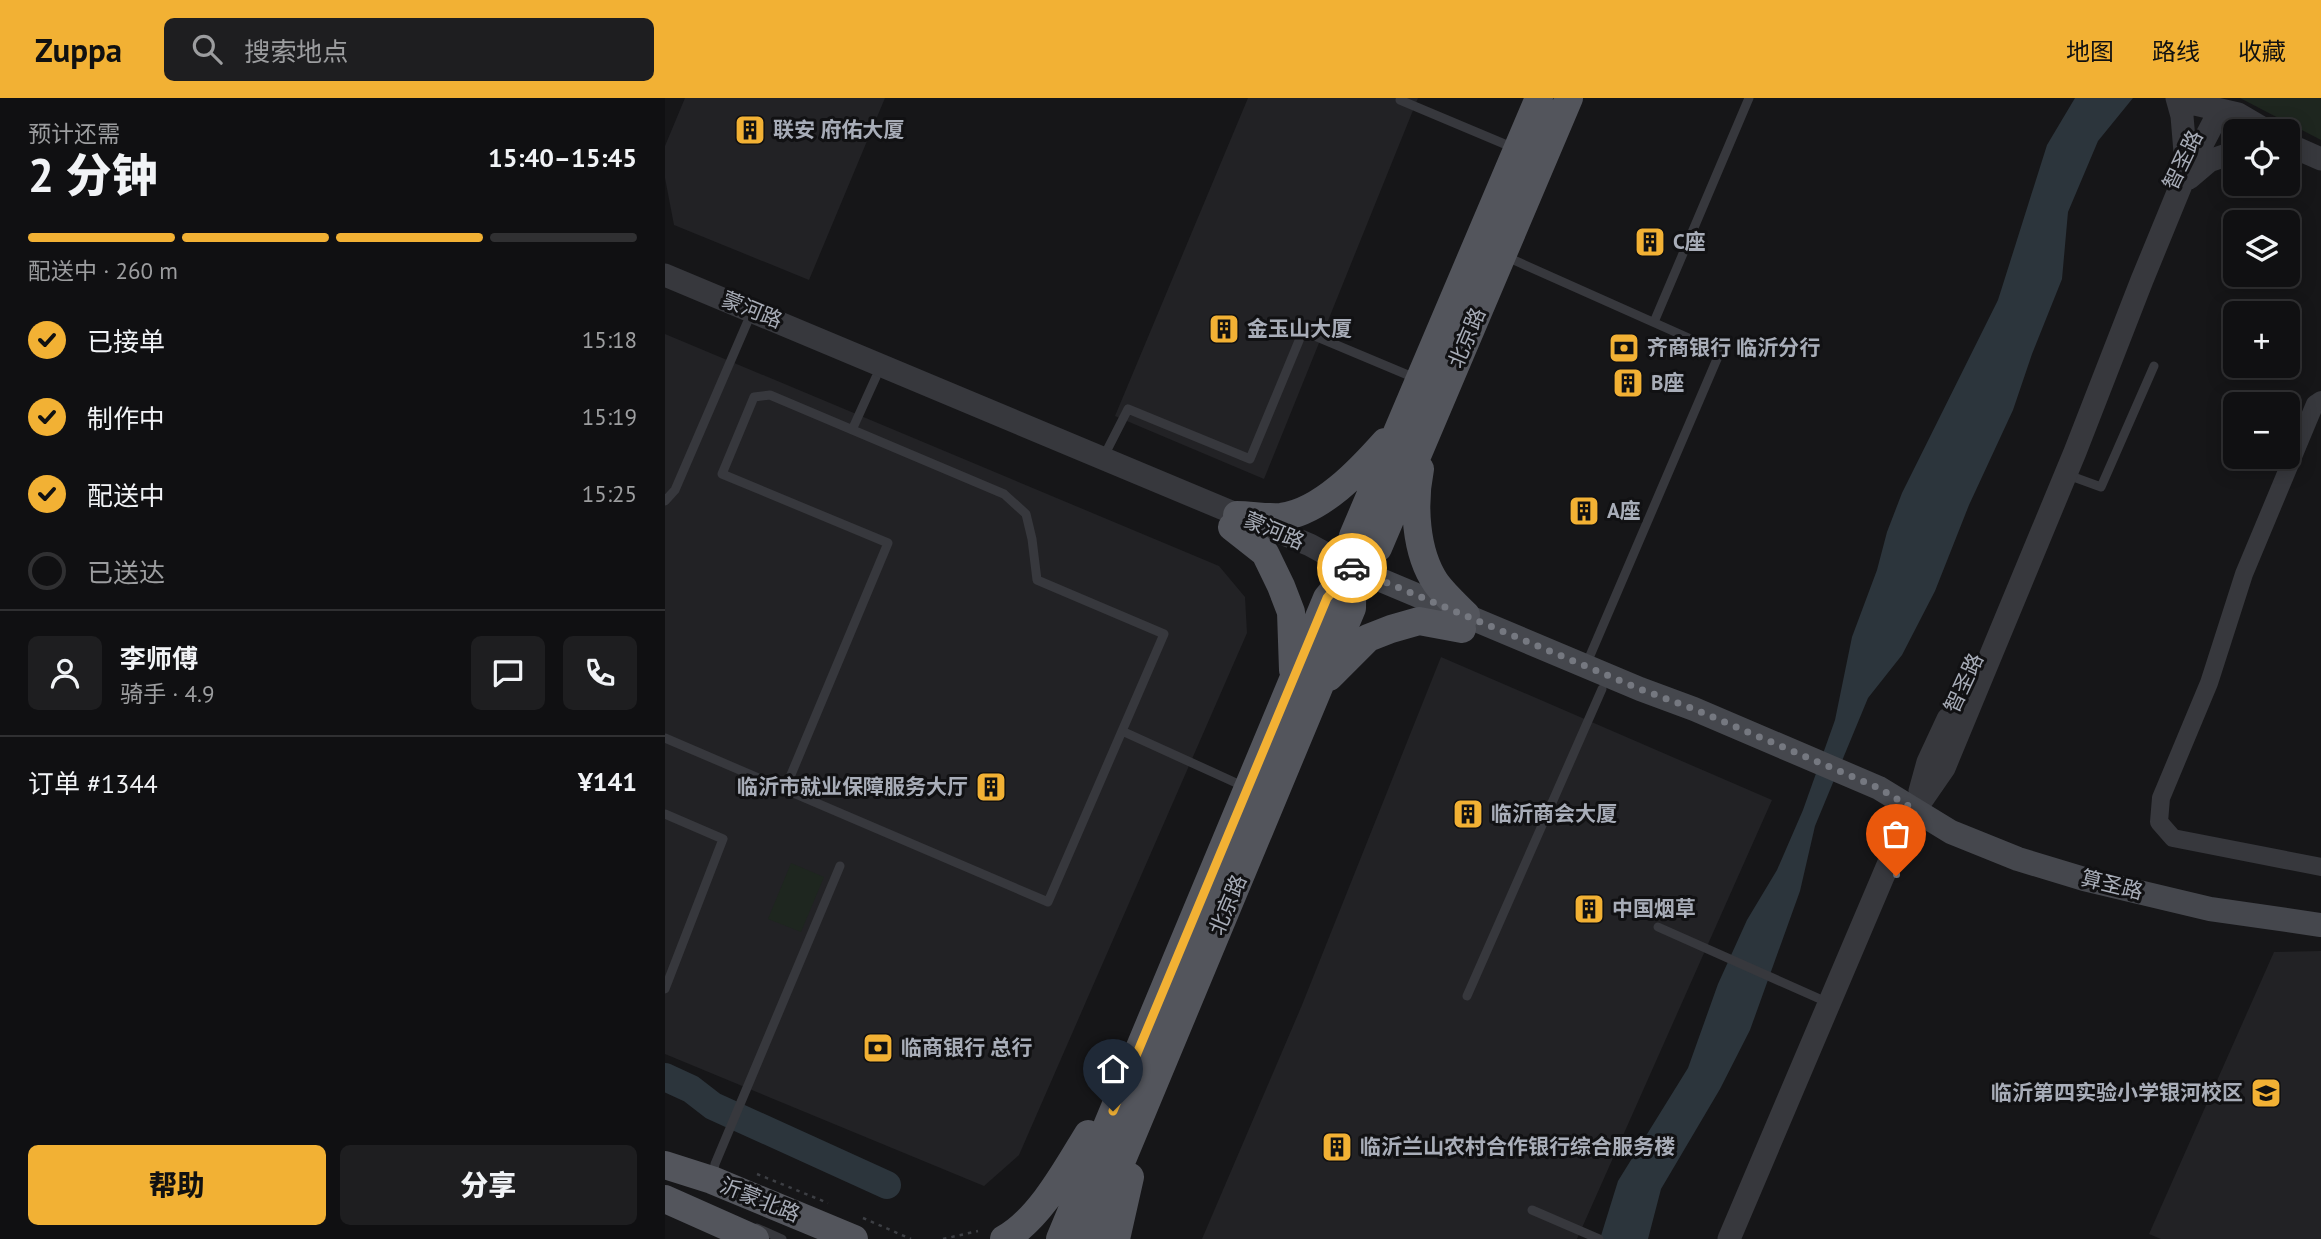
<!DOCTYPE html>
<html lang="zh">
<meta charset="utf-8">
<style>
:root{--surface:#101012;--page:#1e1e20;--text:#f1f3f6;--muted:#9c9d9f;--line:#303032;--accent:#f2b134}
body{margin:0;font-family:"PT Sans","Noto Sans SC",sans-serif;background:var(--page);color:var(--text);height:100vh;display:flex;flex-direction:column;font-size:26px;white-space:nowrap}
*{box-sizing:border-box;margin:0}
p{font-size:23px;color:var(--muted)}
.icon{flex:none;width:38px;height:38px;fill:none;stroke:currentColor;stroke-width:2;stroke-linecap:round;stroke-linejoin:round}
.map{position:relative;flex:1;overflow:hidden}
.panel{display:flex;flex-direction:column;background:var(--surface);width:665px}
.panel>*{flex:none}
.tools{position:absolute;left:1558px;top:21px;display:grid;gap:14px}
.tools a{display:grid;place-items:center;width:77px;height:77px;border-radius:10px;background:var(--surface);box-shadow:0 4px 18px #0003,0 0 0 2px var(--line);font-size:35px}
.pin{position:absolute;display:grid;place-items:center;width:60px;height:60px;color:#fff;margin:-72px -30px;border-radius:50% 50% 50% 0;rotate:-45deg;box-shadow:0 0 7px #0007}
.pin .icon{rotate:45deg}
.courier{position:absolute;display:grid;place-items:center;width:70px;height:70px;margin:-35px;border:5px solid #f2b134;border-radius:50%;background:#fff;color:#222;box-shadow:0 2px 9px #0007}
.head em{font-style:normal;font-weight:800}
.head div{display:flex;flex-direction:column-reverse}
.head{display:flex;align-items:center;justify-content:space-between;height:119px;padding:0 28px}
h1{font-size:46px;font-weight:800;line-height:52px}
.bar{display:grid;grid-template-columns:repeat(4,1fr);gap:10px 7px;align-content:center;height:84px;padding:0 28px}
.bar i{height:9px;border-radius:5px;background:var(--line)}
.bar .selected{background:var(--accent)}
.bar p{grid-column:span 4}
.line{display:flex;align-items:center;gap:18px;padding:0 28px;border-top:2px solid var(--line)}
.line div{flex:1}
.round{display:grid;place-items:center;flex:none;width:74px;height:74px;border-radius:10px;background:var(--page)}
ol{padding:0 28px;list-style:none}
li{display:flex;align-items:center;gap:21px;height:77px}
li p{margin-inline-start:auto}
li .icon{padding:7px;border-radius:50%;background:var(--accent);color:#111;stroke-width:4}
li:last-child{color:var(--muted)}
li i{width:38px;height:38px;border:4px solid var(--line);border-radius:50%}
.cta{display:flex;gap:14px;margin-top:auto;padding:14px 28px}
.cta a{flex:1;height:80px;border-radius:10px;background:var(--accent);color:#111;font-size:28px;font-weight:800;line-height:80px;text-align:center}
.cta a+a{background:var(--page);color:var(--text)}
header{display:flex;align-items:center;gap:42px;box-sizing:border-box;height:98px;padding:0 35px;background:var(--accent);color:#111}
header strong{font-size:33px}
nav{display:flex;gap:38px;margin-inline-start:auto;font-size:24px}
.search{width:490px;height:63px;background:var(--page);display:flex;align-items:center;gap:18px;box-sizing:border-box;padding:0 24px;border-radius:10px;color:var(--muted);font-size:26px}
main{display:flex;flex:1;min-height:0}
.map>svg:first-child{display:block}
</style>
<header>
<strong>Zuppa</strong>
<div class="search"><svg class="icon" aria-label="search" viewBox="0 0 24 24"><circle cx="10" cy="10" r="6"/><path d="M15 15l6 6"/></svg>搜索地点</div>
<nav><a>地图</a><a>路线</a><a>收藏</a></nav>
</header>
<main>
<section class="panel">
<div class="head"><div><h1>2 分钟</h1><p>预计还需</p></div><em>15:40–15:45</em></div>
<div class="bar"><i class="selected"></i><i class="selected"></i><i class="selected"></i><i></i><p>配送中 · 260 m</p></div>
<ol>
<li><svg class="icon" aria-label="check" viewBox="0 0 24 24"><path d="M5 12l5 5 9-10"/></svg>已接单<p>15:18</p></li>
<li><svg class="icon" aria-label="check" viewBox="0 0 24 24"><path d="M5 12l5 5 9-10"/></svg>制作中<p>15:19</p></li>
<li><svg class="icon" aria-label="check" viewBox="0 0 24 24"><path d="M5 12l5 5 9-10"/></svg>配送中<p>15:25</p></li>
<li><i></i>已送达</li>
</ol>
<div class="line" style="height:126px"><a class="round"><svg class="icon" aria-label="person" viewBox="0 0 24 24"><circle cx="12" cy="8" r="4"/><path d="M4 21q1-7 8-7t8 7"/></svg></a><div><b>李师傅</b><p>骑手 · 4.9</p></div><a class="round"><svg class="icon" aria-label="chat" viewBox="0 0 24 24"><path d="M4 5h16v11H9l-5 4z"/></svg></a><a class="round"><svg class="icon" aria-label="phone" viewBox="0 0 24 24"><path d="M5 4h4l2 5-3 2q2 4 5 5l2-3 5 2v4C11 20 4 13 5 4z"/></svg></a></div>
<div class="line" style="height:91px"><div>订单 #1344</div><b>¥141</b></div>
<div class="cta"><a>帮助</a><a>分享</a></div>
</section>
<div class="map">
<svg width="1656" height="1141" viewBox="0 0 1656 1141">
<rect width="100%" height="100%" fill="#161618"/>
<!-- built -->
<path fill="#222225" d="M20,0H220L144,182L9,127L0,80V48Z
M583,0H753L599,381L450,318Z
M0,236L554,468L580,499L582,535L354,1057L319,1088L0,956Z
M776,559L1107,702L912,1141H537L637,907Z
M1656,853V1141H1496L1484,1136L1609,854Z"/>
<!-- green -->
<path fill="#1e261f" d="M1575,0H1656V42Z
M126,765L159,779L136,834L103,821Z"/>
<!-- water -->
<path fill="#2c353c" d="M1410,0H1468L1433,43L1403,114L1397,181L1367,256L1348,312L1304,407L1270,493L1237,557L1203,600L1150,728L1135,793L1085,932L1055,991L996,1091L983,1141H935L953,1083L1023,970L1053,886L1082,822L1112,772L1138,712L1170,622L1187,539L1212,472L1222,434L1237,395L1333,202L1382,47Z"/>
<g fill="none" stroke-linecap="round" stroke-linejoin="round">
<!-- river -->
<path stroke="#2c353c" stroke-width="28" d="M0,979L26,991L48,1008L222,1087"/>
<!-- path -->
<path stroke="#3d3f44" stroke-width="2.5" stroke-dasharray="3.5 5" stroke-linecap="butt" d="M92,1076L163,1105
M198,1120L246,1141
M278,1141L313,1133"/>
<!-- service -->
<path stroke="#37383d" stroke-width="9" d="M735,2L849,50
M842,159L1055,254L921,567
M989,224L1084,0
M187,332L211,279
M439,358L463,311L585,361L638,233L750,280
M1403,377L1436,389L1489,268
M0,403L10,392L82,225
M457,633L580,689
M0,640L383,804L499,536L372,482L367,441L361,416L339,396L105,297L89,299L57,376L223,445L120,691
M0,716L58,741L0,891
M993,829L1164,905
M802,898L937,591
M48,1077L50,1066L175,768
M867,1112L934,1141
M92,1130L117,1141"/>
<!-- minor -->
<path stroke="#37383d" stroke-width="18" d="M1656,302L1650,306L1579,476L1544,585L1496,700L1494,724L1508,740L1656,769"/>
<!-- tertiary -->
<path stroke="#37383d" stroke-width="23" d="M1512,0L1517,18L1520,54
M1520,0L1530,6L1573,16L1602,33
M1622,46L1656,61
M1524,80L1544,63L1570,54
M0,177L645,447L687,470
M1255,693L1263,664L1283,621
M1064,1141L1231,748L1250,712L1279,670L1410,354L1477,182L1516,87L1555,12"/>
<!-- secondary -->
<path stroke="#45474d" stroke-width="24" d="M687,470L975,591L1029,611L1214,690L1286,734L1353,761L1419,781L1545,811L1656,827"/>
<!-- primary -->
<path stroke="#53555c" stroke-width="28" d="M755,371C748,406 750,454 771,485C779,496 791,507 801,517
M572,417C586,417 602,420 616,419C656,414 695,372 720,344
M567,429L600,455L616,488L626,514L628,572
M664,579L703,540L726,531L754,523L797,531
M0,1067L47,1082L189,1141
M0,1101L90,1141
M339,1141C375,1121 402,1070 423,1036
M395,1141L662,500L687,470L713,450L904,0
M424,1141L687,510L688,438L874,0
M451,1141L465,1079"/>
</g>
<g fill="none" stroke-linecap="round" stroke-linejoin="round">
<!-- done -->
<path stroke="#757880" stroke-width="7" stroke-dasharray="0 12.6" d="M687,470L975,591L1029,611L1214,690L1250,712L1240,753L1231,778"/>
<!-- route -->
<path stroke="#f2b134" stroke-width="9" d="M448,1013L662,500L687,470"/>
</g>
<!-- icons -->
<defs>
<g id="building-square" transform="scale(1.575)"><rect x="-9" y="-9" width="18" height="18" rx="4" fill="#f2b134" stroke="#111113"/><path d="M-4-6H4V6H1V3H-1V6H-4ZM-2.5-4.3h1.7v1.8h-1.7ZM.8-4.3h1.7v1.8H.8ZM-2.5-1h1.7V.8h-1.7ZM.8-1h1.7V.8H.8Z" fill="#111"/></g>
<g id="bank-square" transform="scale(1.575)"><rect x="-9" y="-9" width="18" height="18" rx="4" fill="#f2b134" stroke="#111113"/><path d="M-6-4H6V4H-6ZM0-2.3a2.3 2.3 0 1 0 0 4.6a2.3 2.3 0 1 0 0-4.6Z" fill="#111"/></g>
<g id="school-square" transform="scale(1.575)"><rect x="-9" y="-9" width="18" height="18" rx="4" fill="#f2b134" stroke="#111113"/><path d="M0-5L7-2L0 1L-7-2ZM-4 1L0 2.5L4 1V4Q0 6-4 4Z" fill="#111"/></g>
</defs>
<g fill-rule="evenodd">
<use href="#building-square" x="85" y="32"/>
<use href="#building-square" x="985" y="144"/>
<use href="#building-square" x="559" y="231"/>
<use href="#bank-square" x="959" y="250"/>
<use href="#building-square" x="963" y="285"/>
<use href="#building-square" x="919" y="413"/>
<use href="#building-square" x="326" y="689"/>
<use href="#building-square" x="803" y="716"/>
<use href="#building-square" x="924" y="811"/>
<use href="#bank-square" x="213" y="950"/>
<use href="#school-square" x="1601" y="995"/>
<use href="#building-square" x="672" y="1049"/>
</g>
<g text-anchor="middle" stroke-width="6" stroke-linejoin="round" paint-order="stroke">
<!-- poi labels -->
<g font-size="21" font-weight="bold" fill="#a8adb8" stroke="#111113" text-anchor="start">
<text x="108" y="39">联安 府佑大厦</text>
<text x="1008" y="151">C座</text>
<text x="582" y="238">金玉山大厦</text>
<text x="982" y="257">齐商银行 临沂分行</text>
<text x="986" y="292">B座</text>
<text x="942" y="420">A座</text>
<text x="303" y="696" text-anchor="end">临沂市就业保障服务大厅</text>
<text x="826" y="723">临沂商会大厦</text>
<text x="947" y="818">中国烟草</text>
<text x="236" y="957">临商银行 总行</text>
<text x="1578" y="1002" text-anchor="end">临沂第四实验小学银河校区</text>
<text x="695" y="1056">临沂兰山农村合作银行综合服务楼</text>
</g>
<!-- street labels -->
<g font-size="21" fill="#a8adb8" stroke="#111113">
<text transform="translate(1518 62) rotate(-64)" y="7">智圣路</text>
<text transform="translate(87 212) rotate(22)" y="7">蒙河路</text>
<text transform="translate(802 240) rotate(-67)" y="7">北京路</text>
<text transform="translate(609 433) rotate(23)" y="7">蒙河路</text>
<text transform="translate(1299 585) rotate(-65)" y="7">智圣路</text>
<text transform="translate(1447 787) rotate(14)" y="7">算圣路</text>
<text transform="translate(563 807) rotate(-67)" y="7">北京路</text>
<text transform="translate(95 1102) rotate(22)" y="7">沂蒙北路</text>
</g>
</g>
</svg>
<div class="tools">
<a><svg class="icon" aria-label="locate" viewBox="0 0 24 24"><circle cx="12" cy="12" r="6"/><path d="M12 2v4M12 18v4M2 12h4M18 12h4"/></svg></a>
<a><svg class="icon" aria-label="layers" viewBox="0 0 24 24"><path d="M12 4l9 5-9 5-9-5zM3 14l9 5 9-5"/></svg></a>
<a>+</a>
<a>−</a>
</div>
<div class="pin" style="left:1231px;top:778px;background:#ea580c"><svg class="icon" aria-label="bag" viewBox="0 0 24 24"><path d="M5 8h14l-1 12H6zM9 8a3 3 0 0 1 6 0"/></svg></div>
<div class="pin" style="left:448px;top:1013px;background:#1f2937"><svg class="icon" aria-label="home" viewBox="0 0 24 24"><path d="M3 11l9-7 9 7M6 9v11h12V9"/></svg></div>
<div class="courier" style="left:687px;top:470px"><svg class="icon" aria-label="car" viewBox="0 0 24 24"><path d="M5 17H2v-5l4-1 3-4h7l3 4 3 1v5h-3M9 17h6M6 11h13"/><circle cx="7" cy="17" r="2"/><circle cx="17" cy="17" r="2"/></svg></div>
</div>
</main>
